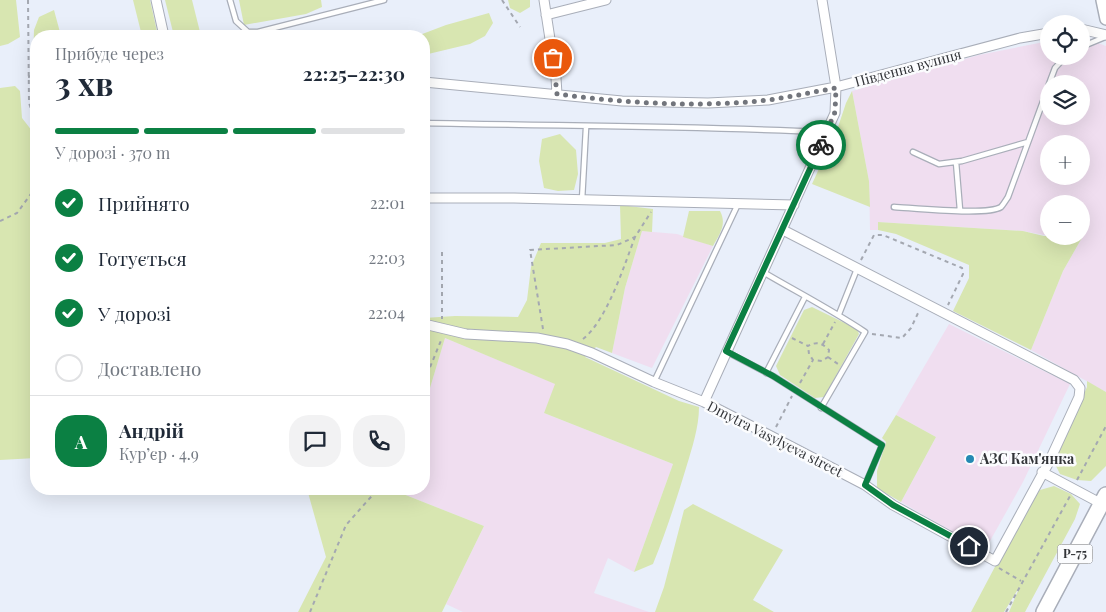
<!DOCTYPE html>
<html lang="uk">
<meta charset="utf-8">
<style>
:root{--surface:#fff;--page:#f2f2f3;--text:#1f2937;--muted:#747a83;--line:#e0e1e3;--accent:#0b8043}
body{margin:0;font-family:"Playfair Display",serif;background:var(--page);color:var(--text);height:100vh;display:flex;flex-direction:column;font-size:19px;white-space:nowrap}
*{box-sizing:border-box;margin:0}
p{font-size:16px;color:var(--muted)}
.icon{flex:none;width:28px;height:28px;fill:none;stroke:currentColor;stroke-width:2;stroke-linecap:round;stroke-linejoin:round}
.map{position:relative;flex:1;overflow:hidden}
.drawer{position:absolute;left:30px;top:30px;width:400px;height:465px;display:flex;flex-direction:column;background:var(--surface);border-radius:20px;box-shadow:0 5px 20px #0002}
.drawer>*{flex:none}
.buttons{position:absolute;left:1040px;top:15px;display:grid;gap:10px}
.buttons a{display:grid;place-items:center;width:50px;height:50px;border-radius:50%;background:var(--surface);box-shadow:0 5px 20px #0002;font-size:25px}
.pin{position:absolute;display:grid;place-items:center;width:42px;height:42px;color:#fff;margin:-21px;border:2px solid #fff;border-radius:50%;box-shadow:0 1px 5px #0007}
.courier{position:absolute;display:grid;place-items:center;width:50px;height:50px;margin:-25px;border:4px solid #0b8043;border-radius:50%;background:#fff;color:#222;box-shadow:0 1px 6px #0007}
.headline em{font-style:normal;font-weight:700}
.headline div{display:flex;flex-direction:column-reverse}
.headline{display:flex;align-items:center;justify-content:space-between;height:85px;padding:0 25px}
h1{font-size:32px;font-weight:700;line-height:38px}
.bar{display:grid;grid-template-columns:repeat(4,1fr);gap:8px 5px;align-content:center;height:60px;padding:0 25px}
.bar i{height:6px;border-radius:4px;background:var(--line)}
.bar .active{background:var(--accent)}
.bar p{grid-column:span 4}
.line{display:flex;align-items:center;gap:12px;padding:0 25px;border-top:1px solid var(--line)}
.line div{flex:1}
.round{display:grid;place-items:center;flex:none;width:52px;height:52px;border-radius:20px;background:var(--page)}
ol{padding:0 25px;list-style:none}
li{display:flex;align-items:center;gap:15px;height:55px}
li p{margin-inline-start:auto}
li .icon{padding:5px;border-radius:50%;background:var(--accent);color:#fff;stroke-width:4}
li:last-child{color:var(--muted)}
li i{width:28px;height:28px;border:2px solid var(--line);border-radius:50%}
.map>svg:first-child{display:block}
</style>
<div class="map">
<svg width="1106" height="612" viewBox="0 0 1106 612">
<rect width="100%" height="100%" fill="#e9effa"/>
<!-- industrial -->
<path fill="#f0def0" fill-rule="evenodd" d="M1081,37L1106,46V392L1031,350L1063,271L1083,236L1081,204H1049V236L1023,231L878,222V230H870L869,181L852,91L979,55L1049,41V56H1081ZM1049,84H1081V116H1049ZM1049,144H1081V176H1049Z
M642,231L677,234L713,246L652,368L612,353L625,288Z
M949,324L1070,384L1023,482L985,550L901,502L936,437L896,415Z
M445,338L556,384L544,413L673,464L634,572L608,558L594,593L649,612H463L446,604L484,526L398,492L399,489H424V408Z"/>
<!-- green -->
<path fill="#d8e6b1" d="M0,0H16L20,37L8,44L0,46Z
M133,0H150L158,36H142Z
M165,0H192L201,36H174Z
M239,0H321L322,7L306,14L244,25Z
M508,0H530V7L520,13L510,8Z
M54,10L61,36H36V69L33,67L34,30L39,17Z
M489,13L493,23L485,36L470,44L424,55V36H417L446,25Z
M15,86L20,91L22,118L36,136V458L0,460V88Z
M852,91L869,181L870,207L812,184L838,127L846,103Z
M560,134L576,150L578,174L574,190L558,191L544,188L539,161L542,139Z
M620,205L653,209L652,232L642,231L625,288L612,353L596,347L585,357L679,401L699,407C699,427 692,448 686,468C676,501 666,532 653,564L634,572L673,464L544,413L555,384L445,338L424,408V318L455,316L518,317L527,300L531,267L541,243H605L621,239Z
M689,211H720C727,224 720,234 713,246L683,237Z
M878,222L1023,231L1044,236H1083L1063,271L1031,350L953,311L969,278V265L896,234L878,230Z
M812,307L857,329L859,334L824,397L815,398L780,375L776,366L804,310Z
M1087,381L1106,392V466L1091,481L1077,480L1060,474L1054,462L1087,387Z
M896,415L936,437L901,502L877,488V471L886,442L882,438Z
M1054,486L1071,494L1080,504L1075,519L1025,612H1009L1020,586L1004,612H971L1024,512L1040,490Z
M307,489H399L398,492L484,526L442,612H298L326,557Z
M693,504L783,550L753,600L774,612H655L664,587L684,510Z"/>
<g fill="none" stroke-linecap="round" stroke-linejoin="round">
<!-- service casing -->
<g stroke="#a9aeb9" stroke-width="7">
<path id="service" d="M230,0L236,21L248,32H258L384,0
M1081,47L1105,37
M1049,84L1055,68L1066,56
M424,123C558,126 692,126 827,132
M913,152L939,164L962,161L1028,142
M956,162L960,210
M582,200L586,128
M894,207C913,208 988,216 1001,207C1003,205 1006,200 1008,197L1049,85
M763,272C797,292 832,310 865,332L821,408
M839,314L857,269
M727,352L773,376L882,445L865,485
M766,373L805,297
M654,382L738,204"/>
</g>
<!-- minor casing -->
<g stroke="#a9aeb9" stroke-width="11">
<path id="minor" d="M156,0L164,36
M544,0L556,78L557,94
M546,15L606,0
M1081,29L1106,35
M424,82L622,101L708,103L768,100L836,87L1020,38L1049,33
M424,198H514L794,205
M424,324L466,334L537,338L567,344L592,353L654,382L704,402L767,434L865,485L893,505L995,561L1049,462L1079,397L1080,388L1074,380L783,230
M704,402L835,113L836,87L822,0
M1042,472L1102,504"/>
</g>
<!-- tertiary casing -->
<g stroke="#a9aeb9" stroke-width="14">
<path id="tertiary" d="M1102,0L1106,19"/>
</g>
<!-- primary casing -->
<g stroke="#a9aeb9" stroke-width="18">
<path id="primary" d="M1044,612L1106,495"/>
</g>
<!-- path -->
<path stroke="#a4a8b1" stroke-width="2" stroke-dasharray="4 4" stroke-linecap="butt" d="M28,0L29,103L36,123
M502,0L520,27
M28,77L36,76
M0,221L17,213L36,187
M442,252V319
M861,260L874,235H883L962,268L963,274L948,305
M543,329L530,250L617,245L635,237L651,212
M872,334L902,338L911,328L919,311
M792,338L808,346C817,341 822,343 829,350L828,357L822,361L813,360L809,354L808,346
M583,339C607,320 624,266 635,237
M823,344L835,322
M828,357L838,364
M424,382L442,338
M800,383L813,360
M776,427L792,396
M1077,480L1106,426
M999,568L1021,581
M310,612L346,525L378,489
M1006,612L1070,496"/>
<!-- service -->
<use href="#service" stroke="#fff" stroke-width="4.5"/>
<!-- minor -->
<use href="#minor" stroke="#fff" stroke-width="9"/>
<!-- tertiary -->
<use href="#tertiary" stroke="#fff" stroke-width="11"/>
<!-- primary -->
<use href="#primary" stroke="#fff" stroke-width="15"/>
</g>
<g fill="none" stroke-linecap="round" stroke-linejoin="round">
<!-- done -->
<path stroke="#72757c" stroke-width="5" stroke-dasharray="0 9" d="M553,58L557,94C625,103 699,108 768,100C791,97 813,92 836,88L835,112L821,145"/>
<!-- route -->
<path stroke="#0b8043" stroke-width="6" d="M821,145L726,351L773,376L882,445L865,485L893,505L969,546"/>
</g>
<!-- markers -->
<circle fill="#2489b3" stroke="#fbfcfe" stroke-width="2" cx="970" cy="459" r="5"/>
<g text-anchor="middle" stroke-width="5" stroke-linejoin="round" paint-order="stroke">
<!-- shield labels -->
<rect fill="#fbfcfe" stroke="#6e7073" stroke-width="1" x="1057.5" y="544.5" width="35" height="19" rx="4"/>
<g font-size="12" font-weight="bold" fill="#323438">
<text x="1075" y="558">Р-75</text>
</g>
<!-- street labels -->
<g font-size="14" fill="#323438" stroke="#fbfcfe">
<text transform="translate(908 68) rotate(-15)" y="5">Південна вулиця</text>
<text transform="translate(775 439) rotate(27)" y="5">Dmytra Vasylyeva street</text>
</g>
<!-- poi labels -->
<g font-size="14" font-weight="bold" fill="#323438" stroke="#fbfcfe" text-anchor="start">
<text x="980" y="464">АЗС Кам'янка</text>
</g>
</g>
</svg>
<div class="buttons">
<a><svg class="icon" aria-label="locate" viewBox="0 0 24 24"><circle cx="12" cy="12" r="6"/><path d="M12 2v4M12 18v4M2 12h4M18 12h4"/></svg></a>
<a><svg class="icon" aria-label="layers" viewBox="0 0 24 24"><path d="M12 4l9 5-9 5-9-5zM3 14l9 5 9-5"/></svg></a>
<a>+</a>
<a>−</a>
</div>
<div class="pin" style="left:553px;top:58px;background:#ea580c"><svg class="icon" aria-label="bag" viewBox="0 0 24 24"><path d="M5 8h14l-1 12H6zM9 8a3 3 0 0 1 6 0"/></svg></div>
<div class="pin" style="left:969px;top:546px;background:#1f2937"><svg class="icon" aria-label="home" viewBox="0 0 24 24"><path d="M3 11l9-7 9 7M6 9v11h12V9"/></svg></div>
<div class="courier" style="left:821px;top:145px"><svg class="icon" aria-label="bike" viewBox="0 0 24 24"><circle cx="6" cy="16" r="4"/><circle cx="18" cy="16" r="4"/><path d="M6 16l4-8h5l3 8M10 8l3 8H6M13 5h3"/></svg></div>
<section class="drawer">
<div class="headline"><div><h1>3 хв</h1><p>Прибуде через</p></div><em>22:25–22:30</em></div>
<div class="bar"><i class="active"></i><i class="active"></i><i class="active"></i><i></i><p>У дорозі · 370 m</p></div>
<ol>
<li><svg class="icon" aria-label="check" viewBox="0 0 24 24"><path d="M5 12l5 5 9-10"/></svg>Прийнято<p>22:01</p></li>
<li><svg class="icon" aria-label="check" viewBox="0 0 24 24"><path d="M5 12l5 5 9-10"/></svg>Готується<p>22:03</p></li>
<li><svg class="icon" aria-label="check" viewBox="0 0 24 24"><path d="M5 12l5 5 9-10"/></svg>У дорозі<p>22:04</p></li>
<li><i></i>Доставлено</li>
</ol>
<div class="line" style="height:90px"><b class="round" style="background:var(--accent);color:#fff">А</b><div><b>Андрій</b><p>Кур’єр · 4.9</p></div><a class="round"><svg class="icon" aria-label="chat" viewBox="0 0 24 24"><path d="M4 5h16v11H9l-5 4z"/></svg></a><a class="round"><svg class="icon" aria-label="phone" viewBox="0 0 24 24"><path d="M5 4h4l2 5-3 2q2 4 5 5l2-3 5 2v4C11 20 4 13 5 4z"/></svg></a></div>
</section>
</div>
